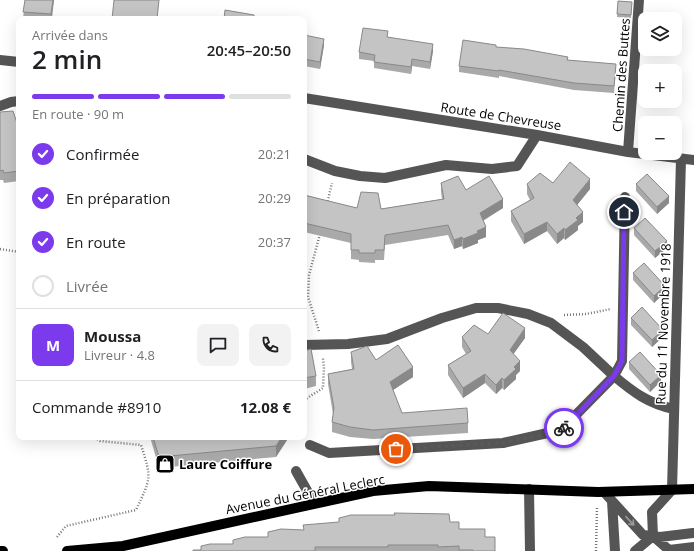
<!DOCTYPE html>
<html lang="fr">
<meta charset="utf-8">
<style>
:root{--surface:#fff;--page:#f2f2f2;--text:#202124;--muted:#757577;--line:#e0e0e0;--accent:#7c3aed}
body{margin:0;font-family:"Open Sans",sans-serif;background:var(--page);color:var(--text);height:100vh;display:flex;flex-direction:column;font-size:15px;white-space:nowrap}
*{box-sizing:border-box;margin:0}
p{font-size:13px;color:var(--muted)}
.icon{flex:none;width:22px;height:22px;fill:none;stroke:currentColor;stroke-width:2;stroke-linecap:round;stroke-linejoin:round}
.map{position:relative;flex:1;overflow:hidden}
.drawer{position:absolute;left:16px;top:16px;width:291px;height:424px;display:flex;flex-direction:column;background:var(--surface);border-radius:8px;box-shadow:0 4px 16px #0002}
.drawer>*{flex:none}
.fabs{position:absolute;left:638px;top:12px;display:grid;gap:8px}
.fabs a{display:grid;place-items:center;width:44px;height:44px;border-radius:8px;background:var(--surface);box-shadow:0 4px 16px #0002;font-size:20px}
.pin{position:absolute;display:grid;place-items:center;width:34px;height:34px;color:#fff;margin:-17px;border:2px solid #fff;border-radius:50%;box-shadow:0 1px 4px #0007}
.courier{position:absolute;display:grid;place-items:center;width:40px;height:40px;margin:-20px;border:3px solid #7c3aed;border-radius:50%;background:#fff;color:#222;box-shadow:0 1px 5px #0007}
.headline em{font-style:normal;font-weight:600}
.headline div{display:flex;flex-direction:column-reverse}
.headline{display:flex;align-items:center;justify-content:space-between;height:68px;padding:0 16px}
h1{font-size:26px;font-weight:600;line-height:30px}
.bar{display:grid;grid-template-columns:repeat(4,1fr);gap:6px 4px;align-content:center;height:48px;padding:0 16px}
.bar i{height:5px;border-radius:3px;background:var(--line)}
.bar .selected{background:var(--accent)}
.bar p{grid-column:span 4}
.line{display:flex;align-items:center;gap:10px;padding:0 16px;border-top:1px solid var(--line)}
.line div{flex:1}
.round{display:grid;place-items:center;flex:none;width:42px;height:42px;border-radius:8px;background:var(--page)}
ol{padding:0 16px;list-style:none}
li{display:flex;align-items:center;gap:12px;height:44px}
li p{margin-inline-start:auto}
li .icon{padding:4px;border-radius:50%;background:var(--accent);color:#fff;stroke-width:4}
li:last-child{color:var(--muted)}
li i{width:22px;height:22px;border:2px solid var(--line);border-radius:50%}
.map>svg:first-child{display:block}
</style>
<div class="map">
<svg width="694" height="551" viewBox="0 0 694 551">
<rect width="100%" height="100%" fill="#fff"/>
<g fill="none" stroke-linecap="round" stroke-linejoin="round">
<!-- path -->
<path stroke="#777" stroke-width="2.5" stroke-dasharray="1 2" stroke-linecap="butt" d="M327,204L332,183
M0,249L19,252
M564,315L586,314L611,309
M319,331L308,297L309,275L320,234
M304,400L323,388L324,368L323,358
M57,537L66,526L136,510C151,478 152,479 141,445L100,441L94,437
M596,551L597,506"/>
<!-- minor -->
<path stroke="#555" stroke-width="10" d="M0,60L19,62
M304,98L537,135L628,152L694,160
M0,106L11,102L19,101
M628,152L639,0
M304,159L335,171L360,176L385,178L446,165L492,169L517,166L537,135
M681,159L672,490L652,512L653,536L669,550L694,547
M625,197L622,361L614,376C633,392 649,404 674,409
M304,345L348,344L387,339L442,318L476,308H498L528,314L551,323L583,347L614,376L561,430L503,443L329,453L310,445
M296,471L314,503
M529,489L530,551
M604,492L643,535L660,537L693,533
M612,501L615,551
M635,551L653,536"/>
<!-- major -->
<path stroke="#000" stroke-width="10" d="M0,551H3
M67,551L123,546L373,491L429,486L598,492L694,489"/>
</g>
<!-- wall -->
<path fill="#a9a9a9" d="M25,0H54L52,19H23Z
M618,1L632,2L631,18L617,17Z
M304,35L324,45L320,69L304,66Z
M388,37L433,51L430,69L412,66L411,74L374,68V61L359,59V52Z
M496,47L568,60L616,70L614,93L574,90L499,76V78L459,72V66Z
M0,112L18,126H19V181L4,183L3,180H0Z
M441,183L466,190L503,208L483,221L486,237L478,240V243L463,249L462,246L454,249L448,235L385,245L384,260H375V263L359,262V260L351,259V243L304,232V195L357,208L381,209L442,199L441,192Z
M553,183L590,189L577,205L583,222L578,226V230L565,240L564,238L557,244L547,231L524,244L511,221V211L530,200L527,194V184Z
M636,184L669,203L657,214L636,191Z
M634,228L667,248L655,258L634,235Z
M633,273L665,292L654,303L633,280Z
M631,318L663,337L652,347L631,325Z
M488,334L525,338L513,354L520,371L516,375V379L504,390L502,388L496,394L485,383L463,398L448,375V365L466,354L462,347V337Z
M304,351L316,376V386L304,389Z
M351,352L376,360L413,377L393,390L402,413L468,423V433L373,439L350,437L332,432V422L333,414L328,384V374L352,369L351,362Z
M629,362L661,381L650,392L629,369Z
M150,437H289L276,457L159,468Z
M450,522L459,529L485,537L495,551H193L233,544L303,530Z"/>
<!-- shaded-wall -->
<path fill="#898989" d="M53,0H54L51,19V14Z
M324,39V45L320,69V62Z
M433,44V51L430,69V62Z
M412,59V66L411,74V67Z
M590,179V189L573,210V200Z
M669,196V203L657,214V207Z
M503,199V208L480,222V213Z
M583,212V222L578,226V230L565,240V230L576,218Z
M547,222V231L524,244V234Z
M486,227V237L478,240V243L463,249V239L477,231Z
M564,228V238L557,244V234Z
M462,237V246L454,249V240Z
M667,241V248L655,258V251Z
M665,286V292L654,303V296Z
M525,328V338L510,359V350Z
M663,330V337L652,347V340Z
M520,361V371L516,375V379L504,390V380L514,367Z
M413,367V377L390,392V382Z
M485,374V383L463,398V388Z
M661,375V381L650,392V385Z
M502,378V388L496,394V385Z
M282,437H289L276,457V446Z"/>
<!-- building -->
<path fill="#c4c4c4" stroke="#898989" d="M25,0H53L51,14L23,12Z
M114,0H159L157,19H112Z
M618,1L632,2L631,15L617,14Z
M225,10L254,15V19H224Z
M363,28L388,31L387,37L433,44L430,62L412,59L411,67L374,62L375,55L359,52Z
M304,35L324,39L320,62L304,59Z
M463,40L496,45V47L524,49L568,57L567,60L616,64L614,86L574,83L499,70V71L459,66Z
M13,111L18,126H19V171L4,173L3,170L0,171V112Z
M570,162L590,179L573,200L583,212L576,218L578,220L565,230L564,228L557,234L547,222L524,234L511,211L534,198L527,184L540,173L553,183Z
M647,174L669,196L657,207L636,184Z
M458,176L466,190L489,176L503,199L480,213L486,227L477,231L478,233L463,239L462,237L454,240L448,225L385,235L384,250H375V253H359V250H351V234L304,223V195L357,208L361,192L378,193L381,209L444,199L441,183Z
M645,218L667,241L655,251L634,228Z
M644,263L665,286L654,296L633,273Z
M642,307L663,330L652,340L631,318Z
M503,313L525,328L510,350L520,361L514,367L516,369L504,380L502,378L496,385L485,374L463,388L448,365L471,351L462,337L474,325L488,334Z
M398,345L413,367L390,382L402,413L467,408L468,423L373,430L350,427L332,422L334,408L328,374L354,369L351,352L367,346L376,360Z
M311,349L316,376L304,378V351Z
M640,352L661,375L650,385L629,362Z
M153,437H282L276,446L159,457Z
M394,513L449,514L450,522H459V529H485V537H495V551H473V550H459V546L438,547V545H388V547H315V551H193V550H201V546L210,544H233V540L245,537H268V532L281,529L304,530L303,525L339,522V518L351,515H395Z"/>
<!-- one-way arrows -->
<defs><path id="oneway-shaft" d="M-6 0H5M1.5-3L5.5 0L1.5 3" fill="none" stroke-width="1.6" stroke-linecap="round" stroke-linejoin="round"/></defs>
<use stroke="#999" href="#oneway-shaft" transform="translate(630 521) rotate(47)"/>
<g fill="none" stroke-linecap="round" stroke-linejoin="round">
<!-- done -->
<path stroke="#595959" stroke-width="4" stroke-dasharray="0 7.2" d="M396,449L503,443L562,430L564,428"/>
<!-- route -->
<path stroke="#7c3aed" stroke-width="5" d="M564,428L614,376L622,361L624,212"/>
</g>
<!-- icons -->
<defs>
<g id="shop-square" transform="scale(1)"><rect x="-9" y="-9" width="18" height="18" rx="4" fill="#000" stroke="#fff"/><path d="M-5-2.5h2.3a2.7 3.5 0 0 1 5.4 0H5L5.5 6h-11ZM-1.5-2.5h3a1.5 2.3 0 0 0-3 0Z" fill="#fff"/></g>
</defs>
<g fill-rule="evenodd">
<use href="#shop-square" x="165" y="464"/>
</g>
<g text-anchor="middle" stroke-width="3" stroke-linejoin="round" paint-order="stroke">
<!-- street labels -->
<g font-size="13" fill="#000" stroke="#fff">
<text transform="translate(621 75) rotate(-86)" y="5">Chemin des Buttes</text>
<text transform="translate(501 116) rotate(9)" y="5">Route de Chevreuse</text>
<text transform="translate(663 324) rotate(-88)" y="5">Rue du 11 Novembre 1918</text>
<text transform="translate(305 494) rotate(-11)" y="5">Avenue du Général Leclerc</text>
</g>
<!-- poi labels -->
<g font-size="13" font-weight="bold" fill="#000" stroke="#fff" text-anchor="start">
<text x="179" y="469">Laure Coiffure</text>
</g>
</g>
</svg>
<div class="fabs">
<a><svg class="icon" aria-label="layers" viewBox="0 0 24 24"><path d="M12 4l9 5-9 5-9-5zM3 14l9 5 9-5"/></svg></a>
<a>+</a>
<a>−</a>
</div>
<div class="pin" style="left:396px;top:449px;background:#ea580c"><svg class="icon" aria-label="bag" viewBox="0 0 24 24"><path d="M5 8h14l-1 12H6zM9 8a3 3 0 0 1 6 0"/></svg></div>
<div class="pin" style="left:624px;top:212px;background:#1f2937"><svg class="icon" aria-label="home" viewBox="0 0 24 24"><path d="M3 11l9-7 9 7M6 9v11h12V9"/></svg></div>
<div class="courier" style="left:564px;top:428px"><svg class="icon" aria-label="bike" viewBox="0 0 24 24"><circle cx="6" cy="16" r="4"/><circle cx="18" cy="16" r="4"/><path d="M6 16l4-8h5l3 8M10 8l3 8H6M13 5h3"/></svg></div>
<section class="drawer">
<div class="headline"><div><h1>2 min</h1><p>Arrivée dans</p></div><em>20:45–20:50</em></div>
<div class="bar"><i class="selected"></i><i class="selected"></i><i class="selected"></i><i></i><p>En route · 90 m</p></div>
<ol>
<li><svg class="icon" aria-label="check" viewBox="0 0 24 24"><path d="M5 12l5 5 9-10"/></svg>Confirmée<p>20:21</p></li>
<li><svg class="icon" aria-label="check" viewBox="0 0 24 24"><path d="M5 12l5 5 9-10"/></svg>En préparation<p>20:29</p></li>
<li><svg class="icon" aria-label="check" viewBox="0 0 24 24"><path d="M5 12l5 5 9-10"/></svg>En route<p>20:37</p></li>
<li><i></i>Livrée</li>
</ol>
<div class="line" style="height:72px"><b class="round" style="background:var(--accent);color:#fff">M</b><div><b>Moussa</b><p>Livreur · 4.8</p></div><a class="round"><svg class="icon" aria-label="chat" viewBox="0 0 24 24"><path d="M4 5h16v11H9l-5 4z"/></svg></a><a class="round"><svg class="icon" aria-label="phone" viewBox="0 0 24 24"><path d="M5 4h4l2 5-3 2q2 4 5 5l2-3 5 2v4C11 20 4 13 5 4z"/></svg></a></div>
<div class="line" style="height:52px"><div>Commande #8910</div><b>12.08 €</b></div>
</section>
</div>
